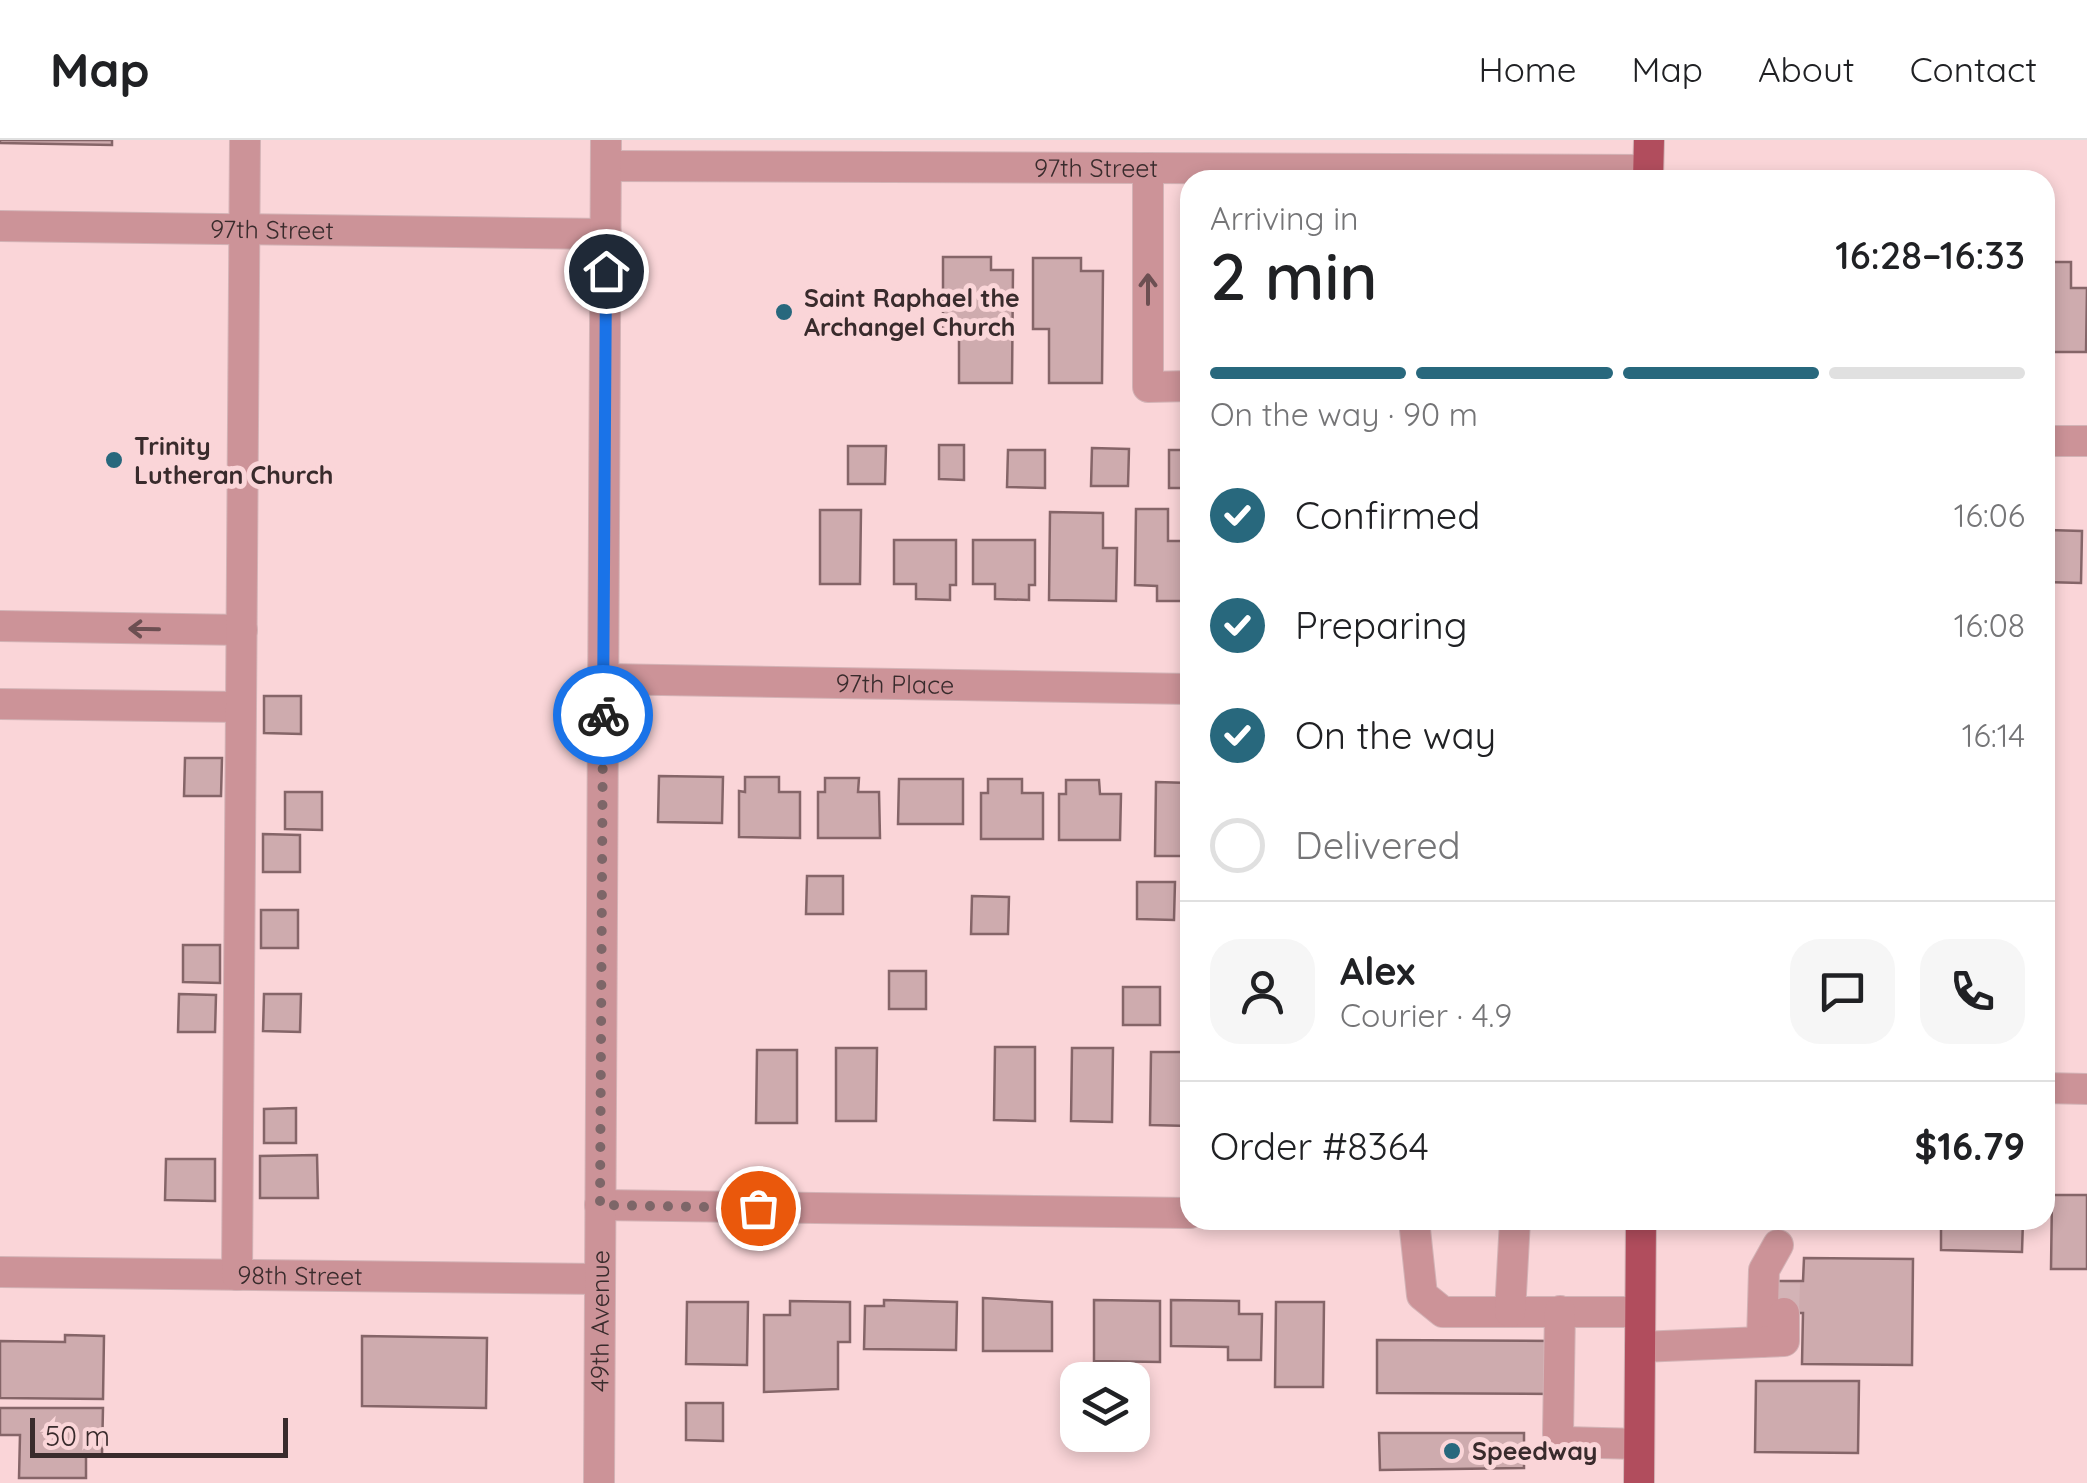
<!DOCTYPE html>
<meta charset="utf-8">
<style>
:root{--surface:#fff;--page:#f6f6f6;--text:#202124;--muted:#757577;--line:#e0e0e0;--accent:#28687d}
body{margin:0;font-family:Quicksand,sans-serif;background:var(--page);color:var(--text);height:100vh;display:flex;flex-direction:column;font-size:38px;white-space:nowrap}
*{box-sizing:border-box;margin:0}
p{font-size:32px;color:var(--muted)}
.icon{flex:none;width:55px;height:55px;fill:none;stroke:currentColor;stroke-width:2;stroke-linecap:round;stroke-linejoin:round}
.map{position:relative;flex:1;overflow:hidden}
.sheet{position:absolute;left:1180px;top:30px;width:875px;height:1060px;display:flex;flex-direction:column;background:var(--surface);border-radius:30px;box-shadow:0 5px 15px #0003}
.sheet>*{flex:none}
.controls{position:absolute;left:1060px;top:1222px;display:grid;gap:20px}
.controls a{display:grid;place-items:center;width:90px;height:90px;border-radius:20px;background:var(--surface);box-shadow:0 5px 15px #0003;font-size:50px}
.scale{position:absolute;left:30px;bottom:25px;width:258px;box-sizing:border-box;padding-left:10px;border:5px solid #392b2c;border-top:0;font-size:28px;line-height:35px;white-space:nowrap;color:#392b2c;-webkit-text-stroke:8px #fad5d8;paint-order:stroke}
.pin{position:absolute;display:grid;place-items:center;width:85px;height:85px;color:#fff;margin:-42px;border:5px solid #fff;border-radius:50%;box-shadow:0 2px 10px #0007}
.courier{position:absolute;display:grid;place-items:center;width:100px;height:100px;margin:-50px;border:8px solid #1a73e8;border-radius:50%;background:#fff;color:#222;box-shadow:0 2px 12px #0007}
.summary em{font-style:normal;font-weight:600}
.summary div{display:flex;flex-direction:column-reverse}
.summary{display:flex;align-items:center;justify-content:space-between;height:170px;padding:0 30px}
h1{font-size:65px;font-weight:600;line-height:75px}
.bar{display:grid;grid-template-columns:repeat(4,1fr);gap:15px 10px;align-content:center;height:120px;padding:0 30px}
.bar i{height:12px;border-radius:8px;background:var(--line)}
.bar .selected{background:var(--accent)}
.bar p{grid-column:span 4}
.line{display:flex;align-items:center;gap:25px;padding:0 30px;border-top:2px solid var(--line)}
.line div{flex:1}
.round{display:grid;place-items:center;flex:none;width:105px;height:105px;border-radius:30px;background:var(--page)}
ol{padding:0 30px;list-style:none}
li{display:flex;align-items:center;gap:30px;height:110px}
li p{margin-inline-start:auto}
li .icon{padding:10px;border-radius:50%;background:var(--accent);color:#fff;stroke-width:4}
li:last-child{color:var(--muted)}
li i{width:55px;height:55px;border:5px solid var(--line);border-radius:50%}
header{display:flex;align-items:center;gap:60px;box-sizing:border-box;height:140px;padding:0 50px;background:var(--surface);border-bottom:2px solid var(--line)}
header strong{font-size:48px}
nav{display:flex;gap:55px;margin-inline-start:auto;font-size:35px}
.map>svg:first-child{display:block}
</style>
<header>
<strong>Map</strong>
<nav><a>Home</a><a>Map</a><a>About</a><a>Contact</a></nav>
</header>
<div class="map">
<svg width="2087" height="1343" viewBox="0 0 2087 1343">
<rect width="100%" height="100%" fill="#fad5d8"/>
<!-- building -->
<path fill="#ceabae" stroke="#856568" stroke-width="2.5" d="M0,0H112V5L0,3Z
M943,117H991V130H1013L1012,243H959V189H943Z
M1033,118H1081V131H1103L1102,243H1049V189H1033Z
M2045,122H2071V148H2087L2086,212H2051V199H2045Z
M939,305H964V340L939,339Z
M848,306H886L885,344H848Z
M1092,308L1129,309L1128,346H1091Z
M1008,310H1045V348L1007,347Z
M1169,310H1190V348H1169Z
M1136,369H1168V401H1190V461H1157V446L1135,445Z
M820,370H861L860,444H820Z
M1050,372L1103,373V408H1117L1116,461L1049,460Z
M2048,390L2082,391L2081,443L2045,442V395H2049Z
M894,400H956V445H950V460L916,459V444H894Z
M973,400H1035V445H1029V460L995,459V444H973Z
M264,556H301V594L264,593Z
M185,618H222L221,656H184Z
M659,636L723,637L722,683L658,682Z
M745,637H779V652H800V698L739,697V651L745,652Z
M825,638H859L858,652H879L880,698H818V652H825Z
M899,639H963V684H898Z
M988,639H1022V653H1043V699H981V653H988Z
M1066,640H1099L1100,654H1121L1120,700H1059V654H1066Z
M1156,642L1190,643V716H1155Z
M285,652H322V690L285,689Z
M263,694L300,695V732H263Z
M807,736H843V774H806Z
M1137,742H1175L1174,780L1137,779Z
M972,756L1009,757L1008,794H971Z
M261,770H298V808H261Z
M183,805H220V843L183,842Z
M889,831H926V869H889Z
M1123,847H1160V885H1123Z
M179,854L216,855L215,892H178Z
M264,854H301L300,892L263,891Z
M995,907H1035V981L994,980Z
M836,908H877L876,981H836Z
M1072,908H1113L1112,982L1071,981Z
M757,910H797V983H756Z
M1151,912H1190V986L1150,985Z
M296,968V1003H264V969Z
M317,1015L318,1058H260V1016Z
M166,1019H215V1061L165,1060Z
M2052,1055H2087V1129H2051Z
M1941,1080H2023L2022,1112L1941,1110Z
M1804,1118L1913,1119L1912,1225L1802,1224L1803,1173H1769L1770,1141H1803Z
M983,1158L1052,1162V1211H983Z
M884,1160L957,1162L956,1210L864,1209L865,1166H884Z
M1094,1160L1160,1161V1222L1094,1221Z
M1171,1160L1239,1161V1174H1262L1261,1220H1228V1207L1171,1206Z
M790,1161L850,1162V1202H838V1249L764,1252V1175H790Z
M687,1162H748L747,1225L686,1224Z
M1276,1162H1324L1323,1247H1275Z
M65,1195L104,1196L103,1259L0,1258V1201L65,1202Z
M362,1196L487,1198L486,1268L362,1266Z
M1377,1200L1556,1201L1555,1254L1377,1253Z
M1756,1241H1859L1858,1313L1755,1312Z
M1062,1251H1078V1289H1062Z
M686,1263H723V1301L686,1300Z
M0,1268H103L102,1315H86V1338H19L20,1295H0Z
M1379,1293H1524V1328L1380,1330Z"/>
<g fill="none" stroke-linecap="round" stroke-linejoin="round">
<!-- minor-tunnel -->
<path stroke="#d3b3b6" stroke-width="30" stroke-dasharray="30 15" stroke-linecap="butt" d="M1784,1173L1785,1141"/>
<!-- minor casing -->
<g stroke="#d3b3b6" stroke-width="32">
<g id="minor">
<path id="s1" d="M606,26L1648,30"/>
<path d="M1148,28V247L1190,246"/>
<path id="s2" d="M0,86L606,94"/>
<path d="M2045,301H2087"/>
<path d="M0,486L242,490"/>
<path id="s3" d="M603,539L1190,549"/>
<path d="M0,564L241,567"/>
<path d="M2045,948L2087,949"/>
<path d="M600,1065L1190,1073"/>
<path d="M1414,1080L1422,1155L1443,1172H1640"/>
<path id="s4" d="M0,1132L600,1139"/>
<path d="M237,1135L245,0"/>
<path d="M1560,1171L1558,1294L1565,1302L1639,1304"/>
<path d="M1510,1172L1515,1080"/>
<path d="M1762,1202L1764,1130L1778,1105"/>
<path d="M1640,1207L1784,1201V1173"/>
<path id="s5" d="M599,1343L606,0"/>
</g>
</g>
<!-- major casing -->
<g stroke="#d3b3b6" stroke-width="32">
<path id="major" d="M1648,40L1649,0
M1639,1343L1641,1080"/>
</g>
<!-- minor -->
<use href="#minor" stroke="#cc9398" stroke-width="30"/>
<!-- major -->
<use href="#major" stroke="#b14d5d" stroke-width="30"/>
</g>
<!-- one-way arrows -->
<defs><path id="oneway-shaft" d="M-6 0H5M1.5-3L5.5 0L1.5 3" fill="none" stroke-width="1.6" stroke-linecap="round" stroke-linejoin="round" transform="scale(2.5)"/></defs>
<g stroke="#6c4f52">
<use href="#oneway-shaft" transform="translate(1148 149) rotate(-90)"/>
<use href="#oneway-shaft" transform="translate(144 489) rotate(-179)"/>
</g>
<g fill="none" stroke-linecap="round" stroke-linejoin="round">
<!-- done -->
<path stroke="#7d6668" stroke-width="10" stroke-dasharray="0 18" d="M603,575L600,1065L758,1068"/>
<!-- route -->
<path stroke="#1a73e8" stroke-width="12" d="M603,575L606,131"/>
</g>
<!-- markers -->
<g fill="#28687d" stroke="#fad5d8" stroke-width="4">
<circle cx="784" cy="172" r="10"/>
<circle cx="114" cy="320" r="10"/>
<circle cx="1452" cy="1311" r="10"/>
</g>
<g text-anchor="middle" stroke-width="10" stroke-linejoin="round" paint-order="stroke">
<!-- street labels -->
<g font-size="25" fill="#392b2c" stroke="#fad5d8">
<text dy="9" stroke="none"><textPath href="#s1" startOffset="490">97th Street</textPath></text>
<text dy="9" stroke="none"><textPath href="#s2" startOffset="272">97th Street</textPath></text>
<text dy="9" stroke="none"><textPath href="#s3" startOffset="292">97th Place</textPath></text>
<text dy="9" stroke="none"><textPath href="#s4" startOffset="300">98th Street</textPath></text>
<text dy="9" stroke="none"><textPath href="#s5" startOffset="162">49th Avenue</textPath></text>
</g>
<!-- poi labels -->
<g font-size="25" font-weight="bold" fill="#392b2c" stroke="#fad5d8" text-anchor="start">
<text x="804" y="167">Saint Raphael the<tspan x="804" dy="29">Archangel Church</tspan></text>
<text x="134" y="315">Trinity<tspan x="134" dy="29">Lutheran Church</tspan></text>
<text x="1472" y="1320">Speedway</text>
</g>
</g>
</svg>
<div class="controls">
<a><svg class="icon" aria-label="layers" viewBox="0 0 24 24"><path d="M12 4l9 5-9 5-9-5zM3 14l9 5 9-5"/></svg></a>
</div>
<div class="scale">50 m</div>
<div class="pin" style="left:758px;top:1068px;background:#ea580c"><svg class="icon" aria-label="bag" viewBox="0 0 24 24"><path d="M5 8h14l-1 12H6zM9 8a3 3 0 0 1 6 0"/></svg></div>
<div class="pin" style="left:606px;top:131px;background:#1f2937"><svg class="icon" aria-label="home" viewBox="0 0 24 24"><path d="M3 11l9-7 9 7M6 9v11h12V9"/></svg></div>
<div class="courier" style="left:603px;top:575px"><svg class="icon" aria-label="bike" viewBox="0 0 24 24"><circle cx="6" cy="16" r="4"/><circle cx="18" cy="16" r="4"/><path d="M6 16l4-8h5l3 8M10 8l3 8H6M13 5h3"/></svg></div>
<section class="sheet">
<div class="summary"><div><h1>2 min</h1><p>Arriving in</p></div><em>16:28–16:33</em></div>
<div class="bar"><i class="selected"></i><i class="selected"></i><i class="selected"></i><i></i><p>On the way · 90 m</p></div>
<ol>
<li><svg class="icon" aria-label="check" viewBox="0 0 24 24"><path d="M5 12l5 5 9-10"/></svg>Confirmed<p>16:06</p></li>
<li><svg class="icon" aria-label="check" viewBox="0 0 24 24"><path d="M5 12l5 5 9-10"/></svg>Preparing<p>16:08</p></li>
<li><svg class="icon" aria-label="check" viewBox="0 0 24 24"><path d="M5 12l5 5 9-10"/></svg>On the way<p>16:14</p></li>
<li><i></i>Delivered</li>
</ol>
<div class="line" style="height:180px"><a class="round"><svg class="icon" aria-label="person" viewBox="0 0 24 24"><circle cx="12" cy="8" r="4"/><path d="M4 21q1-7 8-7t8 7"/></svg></a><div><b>Alex</b><p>Courier · 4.9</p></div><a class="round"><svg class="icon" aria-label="chat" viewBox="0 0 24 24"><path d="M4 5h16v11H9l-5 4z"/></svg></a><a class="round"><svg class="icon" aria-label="phone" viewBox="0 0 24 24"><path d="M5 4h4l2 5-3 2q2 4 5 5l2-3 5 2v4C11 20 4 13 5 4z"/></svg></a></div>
<div class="line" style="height:130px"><div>Order #8364</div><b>$16.79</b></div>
</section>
</div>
